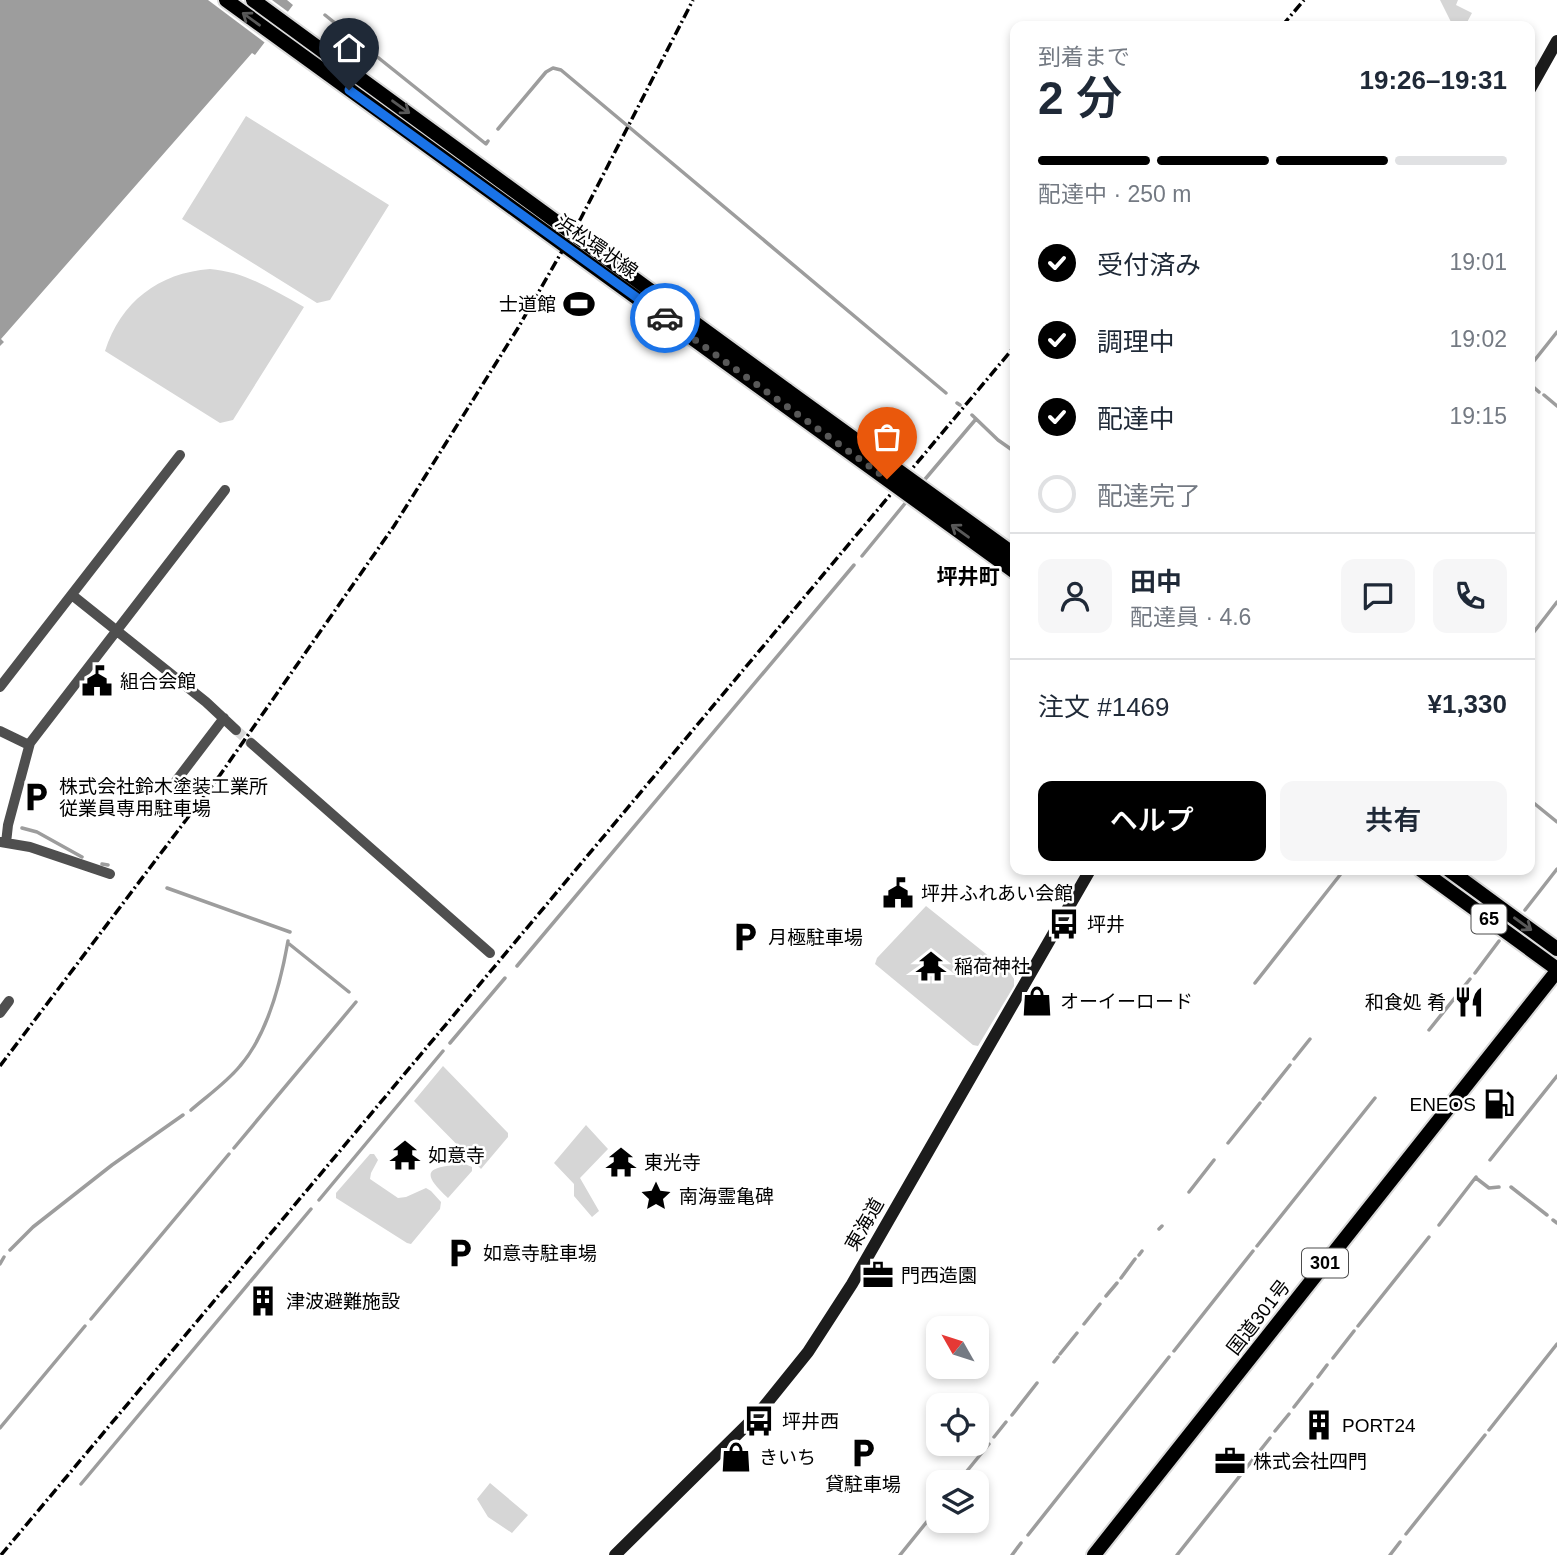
<!DOCTYPE html>
<html lang="ja">
<meta charset="utf-8">
<style>
:root{--surface:#fff;--page:#f6f6f7;--text:#1f2937;--muted:#747a83;--line:#e0e1e3;--accent:#000}
body{margin:0;font-family:Arial,"Noto Sans JP",sans-serif;background:var(--page);color:var(--text);height:100vh;display:flex;flex-direction:column;font-size:26px;white-space:nowrap}
*{box-sizing:border-box;margin:0}
p{font-size:23px;color:var(--muted)}
.icon{flex:none;width:38px;height:38px;fill:none;stroke:currentColor;stroke-width:2;stroke-linecap:round;stroke-linejoin:round}
.map{position:relative;flex:1;overflow:hidden}
.sheet{position:absolute;left:1010px;top:21px;width:525px;height:854px;display:flex;flex-direction:column;background:var(--surface);border-radius:14px;box-shadow:0 4px 10px #0003}
.sheet>*{flex:none}
.needle{width:46px;rotate:309deg}
.fabs{position:absolute;left:926px;top:1316px;display:grid;gap:14px}
.fabs a{display:grid;place-items:center;width:63px;height:63px;border-radius:14px;background:var(--surface);box-shadow:0 4px 10px #0003;font-size:35px}
.pin{position:absolute;display:grid;place-items:center;width:60px;height:60px;color:#fff;margin:-72px -30px;border-radius:50% 50% 50% 0;rotate:-45deg;box-shadow:0 0 7px #0007}
.pin .icon{rotate:45deg}
.courier{position:absolute;display:grid;place-items:center;width:70px;height:70px;margin:-35px;border:5px solid #1a73e8;border-radius:50%;background:#fff;color:#222;box-shadow:0 2px 9px #0007}
.headline em{font-style:normal;font-weight:600}
.headline div{display:flex;flex-direction:column-reverse}
.headline{display:flex;align-items:center;justify-content:space-between;height:119px;padding:0 28px}
h1{font-size:46px;font-weight:600;line-height:52px}
.bar{display:grid;grid-template-columns:repeat(4,1fr);gap:10px 7px;align-content:center;height:84px;padding:0 28px}
.bar i{height:9px;border-radius:5px;background:var(--line)}
.bar .current{background:var(--accent)}
.bar p{grid-column:span 4}
.line{display:flex;align-items:center;gap:18px;padding:0 28px;border-top:2px solid var(--line)}
.line div{flex:1}
.round{display:grid;place-items:center;flex:none;width:74px;height:74px;border-radius:14px;background:var(--page)}
ol{padding:0 28px;list-style:none}
li{display:flex;align-items:center;gap:21px;height:77px}
li p{margin-inline-start:auto}
li .icon{padding:7px;border-radius:50%;background:var(--accent);color:#fff;stroke-width:4}
li:last-child{color:var(--muted)}
li i{width:38px;height:38px;border:4px solid var(--line);border-radius:50%}
.cta{display:flex;gap:14px;margin-top:auto;padding:14px 28px}
.cta a{flex:1;height:80px;border-radius:14px;background:var(--accent);color:#fff;font-size:28px;font-weight:600;line-height:80px;text-align:center}
.cta a+a{background:var(--page);color:var(--text)}
.map>svg:first-child{display:block}
</style>
<div class="map">
<svg width="1557" height="1555" viewBox="0 0 1557 1555">
<rect width="100%" height="100%" fill="#fff"/>
<!-- green -->
<path fill="#d6d6d6" d="M1440,0H1458L1456,5L1472,13L1465,26H1453Z
M246,116L389,205L330,300L317,303L182,219Z
M210,269C246,272 273,290 304,307L233,420L220,423L105,351C121,302 158,273 210,269Z
M926,906L1010,973L1014,979V986L978,1046L973,1045L875,964L877,958Z
M443,1066L508,1133V1137L481,1169L414,1101Z
M586,1125L608,1149L580,1178L599,1211L592,1217L574,1196V1184L554,1163Z
M370,1154H374L378,1160L371,1173L370,1179L398,1198L406,1197L426,1188L431,1191L441,1202L440,1209L411,1244L407,1243L336,1198V1193Z
M465,1164L472,1167V1171L448,1198C416,1169 432,1167 465,1164Z
M490,1483L528,1515L512,1533L488,1517L477,1499Z"/>
<!-- water -->
<path fill="#9d9d9d" d="M0,0H287L293,5L255,55L252,53L1,339L4,342L0,346Z"/>
<!-- pier -->
<path fill="#fff" d="M208,0H272L291,14L268,45Z"/>
<g fill="none" stroke-linecap="round" stroke-linejoin="round">
<!-- stream -->
<path stroke="#9d9d9d" stroke-width="3.5" d="M325,15L486,144L488,141
M498,129L546,72L553,68L561,70L946,393
M1530,366L1557,332
M1530,384L1539,392
M1544,395L1557,406
M957,403L960,405
M972,415L998,440L1015,452
M921,484L976,419
M862,556L907,501
M1530,637L1557,602
M1530,800L1557,822
M22,828L37,832L82,857
M102,864L108,865
M167,888L290,932
M1525,910L1557,869
M288,943L349,992
M517,966L854,565
M1475,973L1499,941
M1255,983L1340,875
M1429,1030L1470,979
M450,1043L505,978
M1294,1059L1310,1039
M1263,1099L1290,1065
M191,1110C207,1096 226,1083 240,1066C267,1035 281,981 288,941
M1228,1143L1260,1103
M234,1148L356,1002
M1490,1160L1557,1076
M1476,1178L1489,1188L1499,1187
M1511,1187L1547,1215
M1189,1192L1214,1160
M319,1200L443,1051
M1553,1220L1557,1223
M1439,1225L1476,1177
M1159,1229L1162,1226
M1257,1246L1375,1098
M10,1250L33,1227L112,1165L183,1115
M1139,1255L1142,1251
M0,1264L4,1257
M1121,1278L1135,1259
M1106,1296L1117,1283
M91,1319L229,1154
M1084,1324L1100,1304
M1358,1326L1429,1237
M1174,1351L1253,1251
M1060,1354L1077,1333
M1333,1358L1354,1331
M1054,1362L1058,1357
M1318,1377L1327,1365
M1294,1407L1312,1384
M1012,1415L1037,1383
M0,1428L85,1326
M1489,1430L1557,1344
M1275,1431L1289,1414
M994,1437L1006,1422
M958,1482L989,1444
M81,1484L311,1209
M1406,1534L1485,1435
M1028,1535L1169,1357
M900,1555L938,1508
M1012,1555L1021,1543
M1177,1555L1270,1438
M1390,1555L1400,1542"/>
<!-- tertiary-tunnel -->
<path stroke="#d9d9d9" stroke-width="10" stroke-dasharray="10 5" stroke-linecap="butt" d="M236,730L251,743"/>
<!-- primary casing -->
<g stroke="#dbdbdb" stroke-width="18">
<path id="primary" d="M226,0L780,402
M253,0L788,391
M1421,870L1557,969
M1449,870L1557,949"/>
</g>
<!-- trunk casing -->
<g stroke="#dbdbdb" stroke-width="18">
<path id="trunk" d="M1094,1555L1557,971"/>
</g>
<!-- tertiary -->
<path stroke="#4f4f4f" stroke-width="10" d="M72,595L206,702L236,730
M0,687L180,455
M0,731L29,745
M251,743L490,953
M176,781L224,718
M0,842L30,847L110,874
M6,843L8,825L30,743L225,490
M0,1013L9,1001"/>
<!-- secondary -->
<path stroke="#1c1c1c" stroke-width="12" d="M1530,89L1557,41
M615,1555L758,1414L808,1352L852,1284L1090,870"/>
<!-- primary -->
<use href="#primary" stroke="#000" stroke-width="14"/>
<!-- trunk -->
<use href="#trunk" stroke="#000" stroke-width="14"/>
<!-- rail -->
<path stroke="#000" stroke-width="3.5" stroke-dasharray="10 3.5 2 3.5" stroke-linecap="butt" d="M1282,26L1304,0
M0,1066L220,775L394,526L518,328L581,218L693,0
M1,1555L1015,346"/>
<!-- primary-bridge casing -->
<g stroke="#dbdbdb" stroke-width="18" stroke-linecap="butt">
<path id="primary-bridge" d="M788,391L1015,555
M780,402L1015,572"/>
</g>
<!-- primary-bridge -->
<use href="#primary-bridge" stroke="#000" stroke-width="14"/>
</g>
<!-- one-way arrows -->
<defs><path id="oneway-shaft" d="M-6 0H5M1.5-3L5.5 0L1.5 3" fill="none" stroke-width="1.6" stroke-linecap="round" stroke-linejoin="round" transform="scale(1.75)"/></defs>
<g stroke="#595959">
<use href="#oneway-shaft" transform="translate(251 19) rotate(-144)"/>
<use href="#oneway-shaft" transform="translate(401 107) rotate(36)"/>
<use href="#oneway-shaft" transform="translate(960 531) rotate(-144)"/>
<use href="#oneway-shaft" transform="translate(1523 924) rotate(36)"/>
</g>
<g fill="none" stroke-linecap="round" stroke-linejoin="round">
<!-- done -->
<path stroke="#595959" stroke-width="7" stroke-dasharray="0 12.6" d="M665,318L887,479"/>
<!-- route -->
<path stroke="#1a73e8" stroke-width="9" d="M349,90L665,318"/>
</g>
<!-- icons -->
<defs>
<g id="stadium-bare" transform="scale(2.415)"><path d="M0-5a6.5 5 0 1 0 0 10a6.5 5 0 1 0 0-10ZM-3.5-1.8h7v3.6h-7Z" fill="#000" stroke="#fff" stroke-width="2.5" paint-order="stroke"/></g>
<g id="civic-bare" transform="scale(2.415)"><path d="M-.6-6.5H3V-4.5H.6V-3L4-1V1h2V6H-6V1h2V-1L-.6-3ZM-1.2 2.5V6h2.4V2.5Z" fill="#000" stroke="#fff" stroke-width="2.5" paint-order="stroke"/></g>
<g id="parking-bare" transform="scale(2.415)"><path d="M-3.5-5.5H1a3.5 3.5 0 0 1 0 7H-1V5.5H-3.5ZM-1-3.4V-.6H.8a1.4 1.4 0 0 0 0-2.8Z" fill="#000" stroke="#fff" stroke-width="2.5" paint-order="stroke"/></g>
<g id="bus-bare" transform="scale(2.415)"><path d="M-5-6H5V4H4V6H2V4H-2V6H-4V4H-5ZM-3.5-4V0h7V-4ZM-3.5 1.2v1.5H-2V1.2ZM2 1.2v1.5H3.5V1.2Z" fill="#000" stroke="#fff" stroke-width="2.5" paint-order="stroke"/></g>
<g id="temple-bare" transform="scale(2.415)"><path d="M0-6L5-2H3V0L6.5 2.5H4V6H1.5V3h-3V6H-4V2.5H-6.5L-3 0V-2H-5Z" fill="#000" stroke="#fff" stroke-width="2.5" paint-order="stroke"/></g>
<g id="shop-bare" transform="scale(2.415)"><path d="M-5-2.5h2.3a2.7 3.5 0 0 1 5.4 0H5L5.5 6h-11ZM-1.5-2.5h3a1.5 2.3 0 0 0-3 0Z" fill="#000" stroke="#fff" stroke-width="2.5" paint-order="stroke"/></g>
<g id="restaurant-bare" transform="scale(2.415)"><path d="M-5-6h1v4h1v-4h1v4h1v-4h1v5L-1.5 .5V6h-2V.5L-5-1ZM5-6V6H3V1.5H1.5Q1.5-4 5-6Z" fill="#000" stroke="#fff" stroke-width="2.5" paint-order="stroke"/></g>
<g id="fuel-bare" transform="scale(2.415)"><path d="M-5.5-6h7V0h2V4h1.3V-2.5L3-4.5l.8-.8L6-3V5H2.5V1h-1V6h-7ZM-4.2-4.7v3.2H.2V-4.7Z" fill="#000" stroke="#fff" stroke-width="2.5" paint-order="stroke"/></g>
<g id="sight-bare" transform="scale(2.415)"><path d="M0-6L1.8-2.2L6-1.7L2.9 1.2L3.7 5.4L0 3.3L-3.7 5.4L-2.9 1.2L-6-1.7L-1.8-2.2Z" fill="#000" stroke="#fff" stroke-width="2.5" paint-order="stroke"/></g>
<g id="office-bare" transform="scale(2.415)"><path d="M-6-3h4V-5.5h4V-3h4V5H-6ZM-1-4.5V-3h2v-1.5ZM-6 0V1H6V0Z" fill="#000" stroke="#fff" stroke-width="2.5" paint-order="stroke"/></g>
<g id="building-bare" transform="scale(2.415)"><path d="M-4-6H4V6H1V3H-1V6H-4ZM-2.5-4.3h1.7v1.8h-1.7ZM.8-4.3h1.7v1.8H.8ZM-2.5-1h1.7V.8h-1.7ZM.8-1h1.7V.8H.8Z" fill="#000" stroke="#fff" stroke-width="2.5" paint-order="stroke"/></g>
</defs>
<g fill-rule="evenodd">
<use href="#stadium-bare" x="579" y="304"/>
<use href="#civic-bare" x="97" y="681"/>
<use href="#parking-bare" x="36" y="797"/>
<use href="#civic-bare" x="898" y="893"/>
<use href="#bus-bare" x="1064" y="924"/>
<use href="#parking-bare" x="745" y="937"/>
<use href="#temple-bare" x="931" y="966"/>
<use href="#shop-bare" x="1037" y="1001"/>
<use href="#restaurant-bare" x="1469" y="1002"/>
<use href="#fuel-bare" x="1499" y="1104"/>
<use href="#temple-bare" x="405" y="1155"/>
<use href="#temple-bare" x="621" y="1162"/>
<use href="#sight-bare" x="656" y="1196"/>
<use href="#parking-bare" x="460" y="1253"/>
<use href="#office-bare" x="878" y="1275"/>
<use href="#building-bare" x="263" y="1301"/>
<use href="#bus-bare" x="759" y="1421"/>
<use href="#building-bare" x="1319" y="1425"/>
<use href="#parking-bare" x="863" y="1453"/>
<use href="#shop-bare" x="736" y="1457"/>
<use href="#office-bare" x="1230" y="1461"/>
</g>
<g text-anchor="middle" stroke-width="5" stroke-linejoin="round" paint-order="stroke">
<!-- shield labels -->
<g fill="#fff" stroke="#4c4c4c" stroke-width="2">
<rect x="1471.5" y="904.5" width="35" height="29" rx="5"/>
<rect x="1302" y="1248.5" width="46" height="29" rx="5"/>
</g>
<g font-size="18" font-weight="bold" fill="#000">
<text x="1489" y="925">65</text>
<text x="1325" y="1269">301</text>
</g>
<!-- street labels -->
<g font-size="19" fill="#000" stroke="#fff">
<text transform="translate(597 246) rotate(35)" y="7">浜松環状線</text>
<text transform="translate(864 1224) rotate(-60)" y="7">東海道</text>
<text transform="translate(1258 1317) rotate(-52)" y="7">国道301号</text>
</g>
<!-- poi labels -->
<g font-size="19" fill="#000" stroke="#fff" text-anchor="start">
<text x="556" y="311" text-anchor="end">士道館</text>
<text x="120" y="688">組合会館</text>
<text x="59" y="793">株式会社鈴木塗装工業所<tspan x="59" dy="22">従業員専用駐車場</tspan></text>
<text x="921" y="900">坪井ふれあい会館</text>
<text x="1087" y="931">坪井</text>
<text x="768" y="944">月極駐車場</text>
<text x="954" y="973">稲荷神社</text>
<text x="1060" y="1008">オーイーロード</text>
<text x="1446" y="1009" text-anchor="end">和食処 肴</text>
<text x="1476" y="1111" text-anchor="end">ENEOS</text>
<text x="428" y="1162">如意寺</text>
<text x="644" y="1169">東光寺</text>
<text x="679" y="1203">南海霊亀碑</text>
<text x="483" y="1260">如意寺駐車場</text>
<text x="901" y="1282">門西造園</text>
<text x="286" y="1308">津波避難施設</text>
<text x="782" y="1428">坪井西</text>
<text x="1342" y="1432">PORT24</text>
<text x="759" y="1464">きいち</text>
<text x="1253" y="1468">株式会社四門</text>
<text x="863" y="1491" text-anchor="middle">貸駐車場</text>
</g>
<!-- neighbourhood labels -->
<g font-size="21" font-weight="bold" fill="#000" stroke="#fff">
<text x="968" y="584">坪井町</text>
</g>
</g>
</svg>
<div class="fabs">
<a><svg class="needle" viewBox="-14 -14 28 28"><path d="M0-13l5 13h-10z" fill="#e53935"/><path d="M0 13l5-13h-10z" fill="#747a83"/></svg></a>
<a><svg class="icon" aria-label="locate" viewBox="0 0 24 24"><circle cx="12" cy="12" r="6"/><path d="M12 2v4M12 18v4M2 12h4M18 12h4"/></svg></a>
<a><svg class="icon" aria-label="layers" viewBox="0 0 24 24"><path d="M12 4l9 5-9 5-9-5zM3 14l9 5 9-5"/></svg></a>
</div>
<div class="pin" style="left:887px;top:479px;background:#ea580c"><svg class="icon" aria-label="bag" viewBox="0 0 24 24"><path d="M5 8h14l-1 12H6zM9 8a3 3 0 0 1 6 0"/></svg></div>
<div class="pin" style="left:349px;top:90px;background:#1f2937"><svg class="icon" aria-label="home" viewBox="0 0 24 24"><path d="M3 11l9-7 9 7M6 9v11h12V9"/></svg></div>
<div class="courier" style="left:665px;top:318px"><svg class="icon" aria-label="car" viewBox="0 0 24 24"><path d="M5 17H2v-5l4-1 3-4h7l3 4 3 1v5h-3M9 17h6M6 11h13"/><circle cx="7" cy="17" r="2"/><circle cx="17" cy="17" r="2"/></svg></div>
<section class="sheet">
<div class="headline"><div><h1>2 分</h1><p>到着まで</p></div><em>19:26–19:31</em></div>
<div class="bar"><i class="current"></i><i class="current"></i><i class="current"></i><i></i><p>配達中 · 250 m</p></div>
<ol>
<li><svg class="icon" aria-label="check" viewBox="0 0 24 24"><path d="M5 12l5 5 9-10"/></svg>受付済み<p>19:01</p></li>
<li><svg class="icon" aria-label="check" viewBox="0 0 24 24"><path d="M5 12l5 5 9-10"/></svg>調理中<p>19:02</p></li>
<li><svg class="icon" aria-label="check" viewBox="0 0 24 24"><path d="M5 12l5 5 9-10"/></svg>配達中<p>19:15</p></li>
<li><i></i>配達完了</li>
</ol>
<div class="line" style="height:126px"><a class="round"><svg class="icon" aria-label="person" viewBox="0 0 24 24"><circle cx="12" cy="8" r="4"/><path d="M4 21q1-7 8-7t8 7"/></svg></a><div><b>田中</b><p>配達員 · 4.6</p></div><a class="round"><svg class="icon" aria-label="chat" viewBox="0 0 24 24"><path d="M4 5h16v11H9l-5 4z"/></svg></a><a class="round"><svg class="icon" aria-label="phone" viewBox="0 0 24 24"><path d="M5 4h4l2 5-3 2q2 4 5 5l2-3 5 2v4C11 20 4 13 5 4z"/></svg></a></div>
<div class="line" style="height:91px"><div>注文 #1469</div><b>¥1,330</b></div>
<div class="cta"><a>ヘルプ</a><a>共有</a></div>
</section>
</div>
